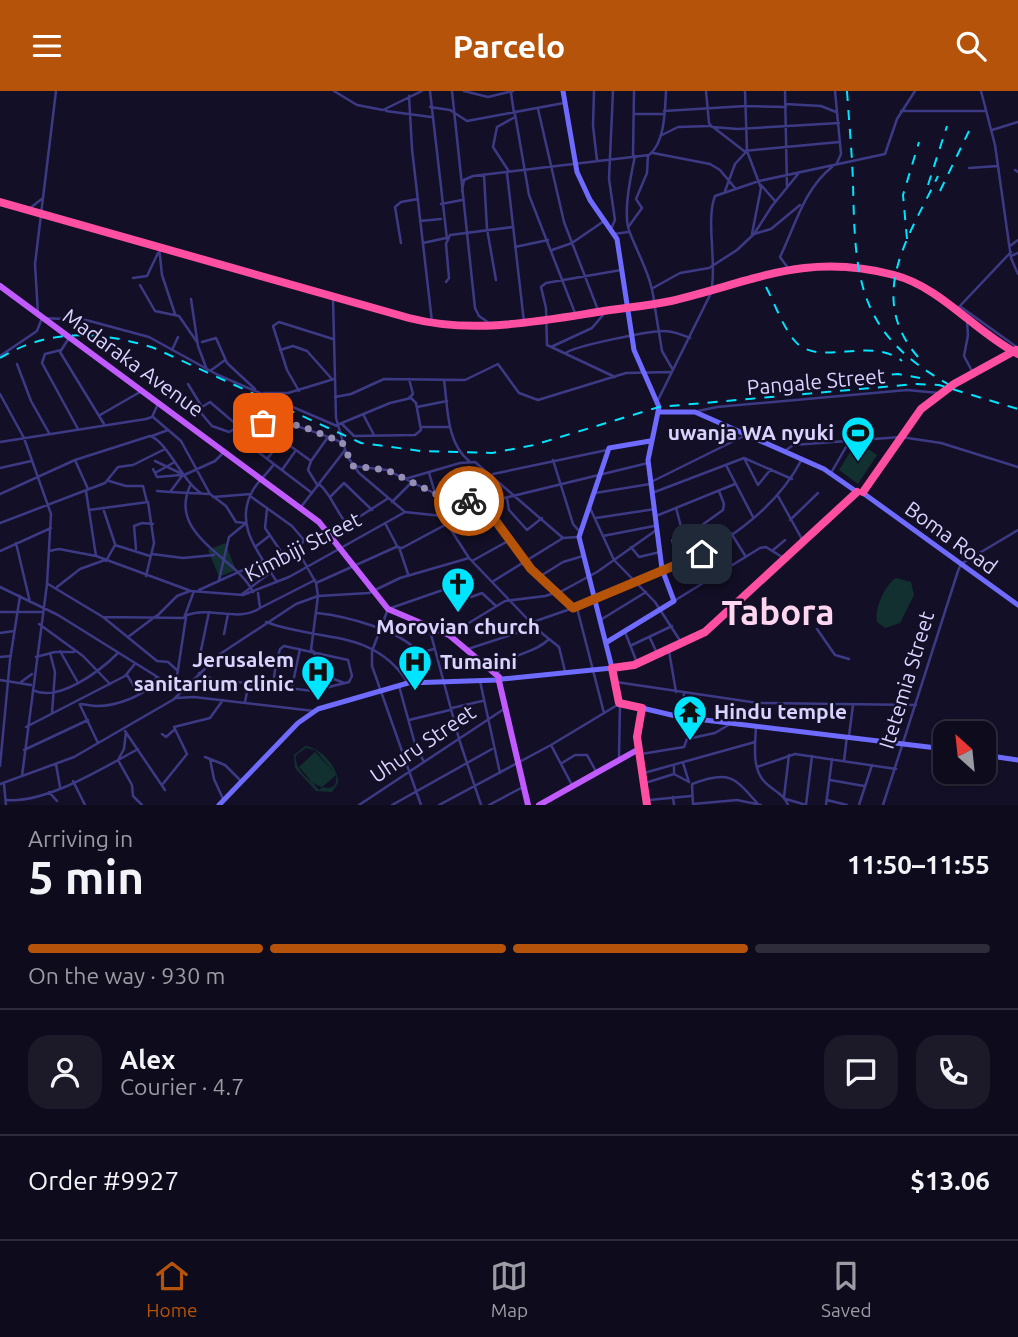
<!DOCTYPE html>
<meta charset="utf-8">
<style>
:root{--surface:#0e0b1c;--page:#1c1929;--text:#f1f3f6;--muted:#9b9ba3;--line:#2e2b3b;--accent:#b45309}
body{margin:0;font-family:Ubuntu,sans-serif;background:var(--page);color:var(--text);height:100vh;display:flex;flex-direction:column;font-size:26px;white-space:nowrap}
*{box-sizing:border-box;margin:0}
p{font-size:23px;color:var(--muted)}
.icon{flex:none;width:38px;height:38px;fill:none;stroke:currentColor;stroke-width:2;stroke-linecap:round;stroke-linejoin:round}
.map{position:relative;height:714px;overflow:hidden}
.details{display:flex;flex-direction:column;background:var(--surface);flex:1}
.details>*{flex:none}
.needle{width:46px;rotate:333deg}
.tools{position:absolute;left:933px;top:630px;display:grid;gap:14px}
.tools a{display:grid;place-items:center;width:63px;height:63px;border-radius:14px;background:var(--surface);box-shadow:0 2px 5px #0004,0 0 0 2px var(--line);font-size:35px}
.pin{position:absolute;display:grid;place-items:center;width:60px;height:60px;color:#fff;margin:-30px;border-radius:14px;box-shadow:0 4px 10px #0006}
.courier{position:absolute;display:grid;place-items:center;width:70px;height:70px;margin:-35px;border:5px solid #b45309;border-radius:50%;background:#fff;color:#222;box-shadow:0 2px 9px #0007}
.head em{font-style:normal;font-weight:600}
.head div{display:flex;flex-direction:column-reverse}
.head{display:flex;align-items:center;justify-content:space-between;height:119px;padding:0 28px}
h1{font-size:46px;font-weight:600;line-height:52px}
.bar{display:grid;grid-template-columns:repeat(4,1fr);gap:10px 7px;align-content:center;height:84px;padding:0 28px}
.bar i{height:9px;border-radius:5px;background:var(--line)}
.bar .on{background:var(--accent)}
.bar p{grid-column:span 4}
.line{display:flex;align-items:center;gap:18px;padding:0 28px;border-top:2px solid var(--line)}
.line div{flex:1}
.round{display:grid;place-items:center;flex:none;width:74px;height:74px;border-radius:21px;background:var(--page)}
header{display:flex;justify-content:space-between;align-items:center;height:91px;padding:0 28px;background:var(--accent);color:#fff;font-size:32px;font-weight:600}
.tabs{display:flex;justify-content:space-around;align-items:center;height:98px;border-top:2px solid var(--line);background:var(--surface);font-size:19px;color:var(--muted)}
.tabs a{display:grid;justify-items:center;gap:4px}
.tabs .on{color:var(--accent)}
.map>svg:first-child{display:block}
</style>
<header><svg class="icon" aria-label="menu" viewBox="0 0 24 24"><path d="M4 6h16M4 12h16M4 18h16"/></svg>Parcelo<svg class="icon" aria-label="search" viewBox="0 0 24 24"><circle cx="10" cy="10" r="6"/><path d="M15 15l6 6"/></svg></header>
<div class="map">
<svg width="1018" height="714" viewBox="0 0 1018 714">
<rect width="100%" height="100%" fill="#130f26"/>
<!-- green -->
<path fill="#12302f" fill-rule="evenodd" d="M857,350L877,364L858,393L839,379Z
M225,452L236,479L219,486L208,459Z
M896,487L911,491L914,504L900,532L885,537L877,531C874,518 885,494 896,487Z
M305,655C320,656 339,677 338,692L332,701L316,700L295,677L294,664ZM306,657L315,659L336,683L315,661L299,676L319,699L336,684C340,714 292,686 296,664Z"/>
<g fill="none" stroke-linecap="round" stroke-linejoin="round">
<!-- street -->
<path stroke="#3d3a85" stroke-width="2.5" d="M334,0L357,14L383,19L422,0
M430,0L447,148
M452,0L475,217L479,225L489,232
M464,0L488,6L513,0
M594,0L593,35L597,69
M706,0L709,32L712,36L738,38L839,32
M745,0L747,60L761,97L752,143
M785,0L787,95
M835,0L841,63L837,72
M981,0L995,54L1011,167L1018,183
M511,2L514,22
M409,5L412,58L432,231
M785,13L821,15L836,21
M430,16L450,19L467,30L564,12
M538,18L564,131L598,219
M386,20L431,26
M664,20L746,15L786,16
M901,20H985
M515,23L529,104L575,222
M635,23H663
M713,36L744,60L839,51
M992,39L1018,31
M660,45L678,36L710,35
M653,62L710,73L720,79L735,97
M633,65L634,0
M635,65C631,84 622,124 630,142C639,165 651,185 654,210
M969,77L998,75
M508,79L493,56L497,36L515,26
M1015,79L1018,81
M507,82L524,231
M484,84L487,138L496,189
M761,94L775,110
M462,100L464,89L473,85L649,64C665,52 665,19 666,0
M725,100L735,73L746,61
M441,113L462,109
M29,118L43,107
M420,130L441,128
M629,135L642,117L636,108L647,82L648,64
M611,138L615,129L609,88L613,0
M614,143L628,141
M754,143L771,138L800,114
M401,152L395,116L401,111L418,108
M423,152L446,147
M1010,155L1018,149
M159,156L162,184L175,223
M515,156L548,149
M552,159L572,152L604,130
M1011,165L1018,162
M788,177L780,166C795,135 804,98 832,76
M133,187L147,185L158,162
M446,191L449,187L446,153L450,144L513,136
M140,194L155,220L179,225L197,251
M712,195C716,168 706,128 715,105L759,90L885,63L897,28L915,0
M653,197L680,182L709,177L737,159L754,143L772,115L798,83
M191,208L198,255L207,279
M333,208L336,327L347,365L359,382L405,421L442,425L469,467L538,539L559,556L565,580
M961,216L1018,257
M655,217L662,260L673,279
M958,217L1011,161
M38,223L35,173L56,0
M967,230L968,244L964,265L972,280
M69,247L60,261L104,333
M202,251L216,247L227,272L255,298
M551,256L592,237L603,224
M61,259L45,263L42,272L78,338
M172,259L178,246
M280,259L293,255L307,260L331,287
M566,262C574,255 649,240 663,240C673,240 680,243 690,247
M0,265L37,240L42,227L86,229L149,246L218,284L337,335
M17,273L31,310L49,342
M210,280L225,269
M615,286L547,254L546,217L541,196L546,192L621,179
M444,289C448,317 446,351 469,370
M188,293L202,316
M299,300L287,279L273,235L279,231L333,248
M264,302H288L334,288
M0,303L24,347L51,423L47,493L22,685
M335,306L351,303L384,288L465,289L498,273L519,302L538,309L626,282L670,281
M409,307L413,303L409,288
M658,309L711,202
M417,316L447,310
M698,320L717,316L907,299L939,302
M100,324L140,301
M364,325L374,344
M153,326L181,350L210,403
M337,334L390,312L411,307L416,312L421,339L415,344L354,345L342,333
M238,335L210,311L202,316L201,322L212,335L229,341C236,338 240,331 247,329C269,322 320,343 341,351
M421,336H449
M237,337L245,343L249,354L312,402
M267,338L311,370L328,346
M152,345L168,339
M0,351L146,328L152,326L158,313
M254,358L266,342L262,329
M785,360L793,354L901,346L941,352L1018,376
M744,367L758,394L771,378
M267,368L282,349
M75,369L88,398
M553,369L573,433L579,440
M155,370L180,382
M311,370L308,379L318,395
M274,373C268,382 258,390 253,399C233,434 259,462 277,491
M353,375L387,379L438,404L484,413L531,478L573,517
M727,376L753,426
M0,377L31,370
M153,378L157,386L181,384
M282,379L296,359
M155,382L173,372
M429,382L442,425
M831,382L850,349
M493,383L607,359
M405,388L460,372L475,371L563,447
M109,390L126,395H143L147,411
M653,390L744,345
M319,393C331,403 336,420 346,432
M190,395C167,445 238,467 253,501
M86,400L96,465
M157,400L170,401L182,385L215,370L222,363
M170,401L210,403L226,415L236,431L245,432
M595,402L650,393
M652,402L744,367L792,388
M0,403L75,369L150,345C167,350 182,390 201,402
M250,405L292,435L304,449L298,460L269,479
M778,405L803,450
M213,406L251,403
M330,406L344,392L372,419
M507,407L509,419L527,439L542,427
M392,411L412,391
M301,416L345,359
M103,417L115,453
M590,417L614,469L655,511L681,551
M676,417L682,439L691,442
M267,418L265,437L286,468
M89,419L148,411L154,452L146,485
M656,425L735,393
M596,427L655,418
M790,429L818,402
M0,432L105,392L118,376L133,374L165,358
M385,432L397,455
M731,442L746,466
M331,444L387,408
M603,445L654,435
M672,449L678,473
M16,452L30,511
M255,456L269,445
M399,456L408,483
M631,456L639,466L660,461
M136,458L134,435L142,432L153,433
M0,460L51,437
M49,460L59,458L96,465L191,500L243,504L289,486L405,421
M298,460L316,492L318,505L311,559
M772,460L785,449
M152,463L183,467L214,464
M694,467L691,442L723,419L724,413L719,400
M106,470L115,454L150,465
M472,470L508,450
M663,478C718,460 775,420 802,368
M539,486L563,471L583,465
M219,489L229,446L245,433
M492,491L563,447L577,446
M316,492L396,456L402,457L488,411L648,372
M48,493L103,526L184,527L194,500
M0,496L58,524L180,600
M57,496L80,478L105,469
M199,499L263,470
M241,504L271,481
M674,510L760,457L766,456L782,466
M260,517L315,489
M577,517L604,622
M0,521H41
M317,522C345,525 401,539 419,562
M187,524C211,515 239,532 260,517L258,502
M157,525L177,505L190,500
M103,526L157,570L168,571L178,580
M602,528L646,501
M266,531C319,551 374,537 408,592
M533,531L596,509L662,478
M39,533L83,565L110,593
M429,536L459,648L481,714
M817,538L835,564L849,568
M625,541L636,569
M0,542L14,540
M224,543L228,523
M449,544L505,510L545,505L562,500L597,481L655,440
M128,546L156,525
M650,547L656,560
M632,554L672,535
M468,558L535,536
M60,560L77,590
M313,560L324,584L344,592
M669,560L676,601
M50,562L55,581L52,622
M0,566L11,565
M36,566L55,561H74
M205,575L200,564L209,521
M398,578L419,562L434,558
M199,582L212,588L313,600L349,591L352,585L348,569L284,555L280,558L276,573L235,570L220,563
M498,582C512,558 530,566 548,549
M127,584L139,603
M0,589L31,594
M480,590L500,682
M21,591L32,583
M616,591L758,612L916,614
M268,595L273,592L276,573
M399,595L415,653L424,671
M292,596L300,558
M175,598L186,526
M33,599C58,612 100,580 118,562
M174,608L220,563L296,513L318,505L369,502L400,487L469,467
M245,611L248,596L253,593
M80,613C86,613 90,615 97,615C115,615 148,605 156,587
M80,614L98,652
M452,617L482,610
M681,624L684,603
M409,629L450,619
M26,636L125,585L134,574
M756,636C755,655 751,681 768,694C776,701 784,704 788,714
M125,640L165,699
M126,641L124,658L118,669L132,694L133,705L142,714
M162,643L166,646L174,639
M849,645L853,614
M551,654L572,694
M24,659L88,629
M641,663L684,656L687,648L715,642L730,633
M205,666L225,674L242,691
M619,666L620,614
M210,668L214,688L224,710
M844,670L847,645
M562,672L575,664H587L597,682
M683,672L689,691
M56,673L60,696
M0,675L10,569L20,505
M757,676L795,663L896,678
M644,682L755,651
M674,683L689,691
M830,689L864,695
M73,690L85,714
M645,692L674,683V676
M0,693L74,666L176,607L194,606L314,620
M4,693L6,714
M162,694L187,663L174,636L210,627L223,609
M49,701L57,710
M673,706L674,714
M784,706L789,664
M786,708L806,714
M7,709C47,712 103,677 138,658
M649,709L691,705
M827,709L847,714
M693,713L737,709L761,714
M359,714L504,618
M392,714L492,658
M421,714L372,575V560L388,518L460,493L471,506L482,502L496,515
M439,714L551,654L619,613
M489,714L523,696
M693,714L692,693C730,678 735,687 758,713
M806,714L812,665
M826,714L832,668
M859,714L872,674
M883,714L958,480L961,473L1018,439"/>
<!-- secondary -->
<path stroke="#6f6bff" stroke-width="5" d="M563,0L577,81L590,109L617,148L634,259L659,316L648,369L662,478L674,510L607,551
M659,321H695L824,378L857,401
M863,402L1018,514
M502,588L612,577L579,446L609,357L650,350
M642,617L680,626L945,658
M984,664L1018,669
M219,714L298,632L318,618L408,592L498,589"/>
<!-- primary -->
<path stroke="#c25bff" stroke-width="6" d="M0,195L319,431L388,518L449,544L499,586
M499,590L528,714
M539,714L639,658"/>
<!-- highway -->
<path stroke="#ff4fa3" stroke-width="8" d="M0,111L409,227C471,243 535,231 598,221C622,217 647,215 671,210C755,190 805,161 894,184C941,196 975,241 1018,263
M863,401L921,318L954,293L1016,259
M647,714L637,646L642,617L619,612L612,577L634,574L705,541L857,401"/>
<!-- rail -->
<path stroke="#00e5ff" stroke-width="2" stroke-dasharray="10 9" stroke-linecap="butt" d="M847,0C849,31 852,61 853,92C855,187 857,242 948,293
M928,94L947,35
M940,100L969,40
M907,148L903,104L919,51
M766,196C775,213 782,234 794,249C817,278 870,244 902,270
M918,266C865,205 910,144 938,85
M0,267C49,237 101,240 154,257L361,352L421,360L492,362L534,354L659,316L916,293L939,294L1018,318
M854,287L898,283L920,287"/>
</g>
<g fill="none" stroke-linecap="round" stroke-linejoin="round">
<!-- done -->
<path stroke="#948fb3" stroke-width="7" stroke-dasharray="0 12.6" d="M263,332L262,329L301,335L342,351L353,375L387,379L438,404L469,410"/>
<!-- route -->
<path stroke="#b45309" stroke-width="9" d="M469,410L484,414L531,478L573,517L702,463"/>
</g>
<!-- icons -->
<defs>
<g id="stadium-pin" transform="scale(1.75)"><path d="M0 17L-7.5 6A9.5 9.5 0 1 1 7.5 6Z" fill="#00e5ff" stroke="#130f26"/><path d="M0-5a6.5 5 0 1 0 0 10a6.5 5 0 1 0 0-10ZM-3.5-1.8h7v3.6h-7Z" fill="#111"/></g>
<g id="church-pin" transform="scale(1.75)"><path d="M0 17L-7.5 6A9.5 9.5 0 1 1 7.5 6Z" fill="#00e5ff" stroke="#130f26"/><path d="M-1.2-6h2.4v3.5h3.3v2.4h-3.3V6h-2.4V-.1h-3.3v-2.4h3.3Z" fill="#111"/></g>
<g id="hospital-pin" transform="scale(1.75)"><path d="M0 17L-7.5 6A9.5 9.5 0 1 1 7.5 6Z" fill="#00e5ff" stroke="#130f26"/><path d="M-5-5h3v3.5h4V-5h3V5h-3V1.5h-4V5h-3Z" fill="#111"/></g>
<g id="temple-pin" transform="scale(1.75)"><path d="M0 17L-7.5 6A9.5 9.5 0 1 1 7.5 6Z" fill="#00e5ff" stroke="#130f26"/><path d="M0-6L5-2H3V0L6.5 2.5H4V6H1.5V3h-3V6H-4V2.5H-6.5L-3 0V-2H-5Z" fill="#111"/></g>
</defs>
<g fill-rule="evenodd">
<use href="#stadium-pin" x="858" y="342"/>
<use href="#church-pin" x="458" y="493"/>
<use href="#hospital-pin" x="415" y="571"/>
<use href="#hospital-pin" x="318" y="581"/>
<use href="#temple-pin" x="690" y="621"/>
</g>
<g text-anchor="middle" stroke-width="5" stroke-linejoin="round" paint-order="stroke">
<!-- street labels -->
<g font-size="21" fill="#d9d4ff" stroke="#130f26">
<text transform="translate(133 272) rotate(36)" y="7">Madaraka Avenue</text>
<text transform="translate(816 291) rotate(-5)" y="7">Pangale Street</text>
<text transform="translate(951 447) rotate(36)" y="7">Boma Road</text>
<text transform="translate(303 456) rotate(-27)" y="7">Kimbiji Street</text>
<text transform="translate(907 589) rotate(-73)" y="7">Itetemia Street</text>
<text transform="translate(423 653) rotate(-34)" y="7">Uhuru Street</text>
</g>
<!-- poi labels -->
<g font-size="21" font-weight="bold" fill="#d9d4ff" stroke="#130f26" text-anchor="end">
<text x="834" y="349">uwanja WA nyuki</text>
<text x="458" y="543" text-anchor="middle">Morovian church</text>
<text x="294" y="576">Jerusalem<tspan x="294" dy="24">sanitarium clinic</tspan></text>
<text x="440" y="578" text-anchor="start">Tumaini</text>
<text x="714" y="628" text-anchor="start">Hindu temple</text>
</g>
<!-- town labels -->
<g font-size="35" font-weight="bold" fill="#ffd6f0" stroke="#130f26">
<text x="778" y="534">Tabora</text>
</g>
</g>
</svg>
<div class="tools">
<a><svg class="needle" viewBox="-14 -14 28 28"><path d="M0-13l5 13h-10z" fill="#e53935"/><path d="M0 13l5-13h-10z" fill="#9b9ba3"/></svg></a>
</div>
<div class="pin" style="left:263px;top:332px;background:#ea580c"><svg class="icon" aria-label="bag" viewBox="0 0 24 24"><path d="M5 8h14l-1 12H6zM9 8a3 3 0 0 1 6 0"/></svg></div>
<div class="pin" style="left:702px;top:463px;background:#1f2937"><svg class="icon" aria-label="home" viewBox="0 0 24 24"><path d="M3 11l9-7 9 7M6 9v11h12V9"/></svg></div>
<div class="courier" style="left:469px;top:410px"><svg class="icon" aria-label="bike" viewBox="0 0 24 24"><circle cx="6" cy="16" r="4"/><circle cx="18" cy="16" r="4"/><path d="M6 16l4-8h5l3 8M10 8l3 8H6M13 5h3"/></svg></div>
</div>
<section class="details">
<div class="head"><div><h1>5 min</h1><p>Arriving in</p></div><em>11:50–11:55</em></div>
<div class="bar"><i class="on"></i><i class="on"></i><i class="on"></i><i></i><p>On the way · 930 m</p></div>
<div class="line" style="height:126px"><a class="round"><svg class="icon" aria-label="person" viewBox="0 0 24 24"><circle cx="12" cy="8" r="4"/><path d="M4 21q1-7 8-7t8 7"/></svg></a><div><b>Alex</b><p>Courier · 4.7</p></div><a class="round"><svg class="icon" aria-label="chat" viewBox="0 0 24 24"><path d="M4 5h16v11H9l-5 4z"/></svg></a><a class="round"><svg class="icon" aria-label="phone" viewBox="0 0 24 24"><path d="M5 4h4l2 5-3 2q2 4 5 5l2-3 5 2v4C11 20 4 13 5 4z"/></svg></a></div>
<div class="line" style="height:91px"><div>Order #9927</div><b>$13.06</b></div>
</section>
<nav class="tabs">
<a class="on"><svg class="icon" aria-label="home" viewBox="0 0 24 24"><path d="M3 11l9-7 9 7M6 9v11h12V9"/></svg>Home</a>
<a><svg class="icon" aria-label="map" viewBox="0 0 24 24"><path d="M3 6l6-2 6 2 6-2v14l-6 2-6-2-6 2zM9 4v14M15 6v14"/></svg>Map</a>
<a><svg class="icon" aria-label="saved" viewBox="0 0 24 24"><path d="M7 4h10v16l-5-4-5 4z"/></svg>Saved</a>
</nav>
